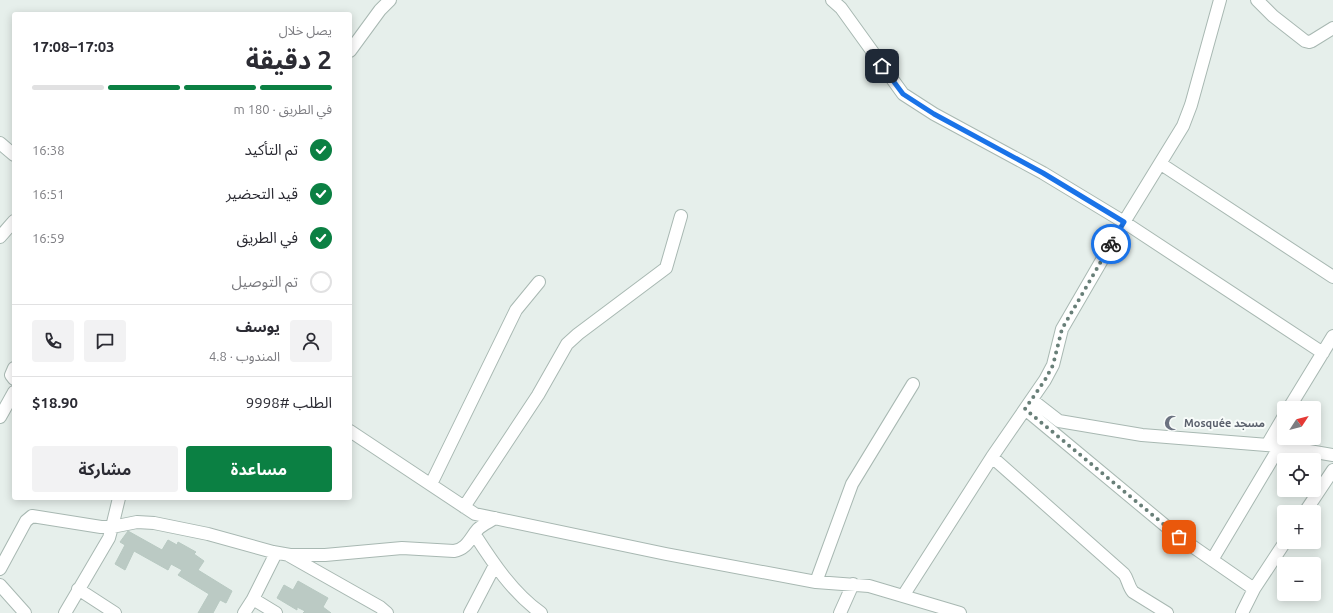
<!DOCTYPE html>
<html lang="ar">
<meta charset="utf-8">
<style>
:root{--surface:#fff;--page:#f2f2f3;--text:#2b2b33;--muted:#7c7c81;--line:#e1e1e2;--accent:#0b8043}
body{margin:0;font-family:Ubuntu,"Noto Sans Arabic",sans-serif;background:var(--page);color:var(--text);direction:rtl;height:100vh;display:flex;flex-direction:column;font-size:15px;white-space:nowrap}
*{box-sizing:border-box;margin:0}
p{font-size:13px;color:var(--muted)}
.icon{flex:none;width:22px;height:22px;fill:none;stroke:currentColor;stroke-width:2;stroke-linecap:round;stroke-linejoin:round}
.map{position:relative;flex:1;overflow:hidden;direction:ltr}
.details{position:absolute;left:12px;top:12px;width:340px;height:488px;display:flex;flex-direction:column;background:var(--surface);border-radius:4px;box-shadow:0 2px 10px #0003;direction:rtl}
.details>*{flex:none}
.needle{width:26px;rotate:54deg}
.fabs{position:absolute;left:1277px;top:401px;display:grid;gap:8px}
.fabs a{display:grid;place-items:center;width:44px;height:44px;border-radius:4px;background:var(--surface);box-shadow:0 2px 10px #0003;font-size:20px}
.pin{position:absolute;display:grid;place-items:center;width:34px;height:34px;color:#fff;margin:-17px;border-radius:8px;box-shadow:0 2px 6px #0006}
.courier{position:absolute;display:grid;place-items:center;width:40px;height:40px;margin:-20px;border:3px solid #1a73e8;border-radius:50%;background:#fff;color:#222;box-shadow:0 1px 5px #0007}
.summary em{font-style:normal;font-weight:700}
.summary div{display:flex;flex-direction:column-reverse}
.summary{display:flex;align-items:center;justify-content:space-between;height:68px;padding:0 20px}
h1{font-size:26px;font-weight:700;line-height:30px}
.bar{display:grid;grid-template-columns:repeat(4,1fr);gap:6px 4px;align-content:center;height:48px;padding:0 20px}
.bar i{height:5px;border-radius:3px;background:var(--line)}
.bar .current{background:var(--accent)}
.bar p{grid-column:span 4}
.line{display:flex;align-items:center;gap:10px;padding:0 20px;border-top:1px solid var(--line)}
.line div{flex:1}
.round{display:grid;place-items:center;flex:none;width:42px;height:42px;border-radius:4px;background:var(--page)}
ol{padding:0 20px;list-style:none}
li{display:flex;align-items:center;gap:12px;height:44px}
li p{margin-inline-start:auto}
li .icon{padding:4px;border-radius:50%;background:var(--accent);color:#fff;stroke-width:4}
li:last-child{color:var(--muted)}
li i{width:22px;height:22px;border:2px solid var(--line);border-radius:50%}
.action{display:flex;gap:8px;margin-top:auto;padding:8px 20px}
.action a{flex:1;height:46px;border-radius:4px;background:var(--accent);color:#fff;font-size:16px;font-weight:700;line-height:46px;text-align:center}
.action a+a{background:var(--page);color:var(--text)}
.map>svg:first-child{display:block}
</style>
<div class="map">
<svg width="1333" height="613" viewBox="0 0 1333 613">
<rect width="100%" height="100%" fill="#e6efeb"/>
<!-- building -->
<path fill="#bbcac4" stroke="#b8c9c2" d="M128,531L162,550L168,540L177,545L178,542L196,552L194,554L204,561L198,570L232,591L226,603L220,600L213,613H198L209,594L178,575L182,570L171,564L168,570L134,551L125,570L115,564L125,545L120,542Z
M298,581L328,598L323,607L331,613H303L305,611L297,607V610L277,598L284,585L293,590Z"/>
<g fill="none" stroke-linecap="round" stroke-linejoin="round">
<!-- minor casing -->
<g stroke="#a8b8b2" stroke-width="14">
<path id="minor" d="M832,0L841,8L903,94L934,114L1043,173L1124,222L1323,353
M1257,0L1273,16L1305,41L1309,42L1312,41L1333,28
M350,51L380,10L390,0
M0,143L14,155
M1161,164L1333,277
M0,237L14,221
M14,368L11,375L14,379
M1032,400L1059,421L1142,435L1280,446L1333,455
M1289,408L1333,336
M1025,409L1179,537L1254,589L1285,542
M0,417L14,392
M350,431L475,514L666,554L816,582L869,586L960,613
M1267,445L1284,416
M992,457L1124,574C1128,579 1128,586 1133,592L1167,613
M431,484L516,310L539,282
M119,498L112,527L137,522L154,523L208,534L273,552L290,555H325L402,548L454,551C467,549 470,538 478,529C482,525 489,522 495,518
M464,507L538,395L567,344L578,334L666,268L681,216
M1305,512L1333,470
M475,535C493,563 513,593 541,613
M276,553L253,599L276,613
M288,555L380,607L387,613
M1212,560L1280,446
M0,569L26,521L32,516L101,527H112L109,538L65,613
M816,582L852,484L913,384
M0,585L25,613
M78,589L115,613
M903,596L992,457L1045,380L1053,365L1062,329L1124,222L1183,126L1191,105L1220,0
M244,613L253,599
M470,613L495,565
M840,613L853,584
M1242,613L1254,589"/>
</g>
<!-- minor -->
<use href="#minor" stroke="#fff" stroke-width="12"/>
</g>
<g fill="none" stroke-linecap="round" stroke-linejoin="round">
<!-- done -->
<path stroke="#687f78" stroke-width="4" stroke-dasharray="0 7.2" d="M1111,244L1062,329L1053,365L1045,380L1025,409L1179,537"/>
<!-- route -->
<path stroke="#1a73e8" stroke-width="5" d="M882,66L903,94L934,114L1043,173L1124,222L1111,244"/>
</g>
<!-- icons -->
<defs>
<g id="mosque-bare" transform="scale(1.2)"><path d="M3.5-4.9A6 6 0 1 0 3.5 4.9A5 5 0 1 1 3.5-4.9Z" fill="#6b7280" stroke="#f7fbf9" stroke-width="2.5" paint-order="stroke"/></g>
</defs>
<g fill-rule="evenodd">
<use href="#mosque-bare" x="1172" y="423"/>
</g>
<g text-anchor="middle" stroke-width="4" stroke-linejoin="round" paint-order="stroke">
<!-- worship labels -->
<g font-size="11" font-weight="bold" fill="#5b616d" stroke="#f7fbf9" text-anchor="start">
<text x="1184" y="427">Mosquée مسجد</text>
</g>
</g>
</svg>
<div class="fabs">
<a><svg class="needle" viewBox="-14 -14 28 28"><path d="M0-13l5 13h-10z" fill="#e53935"/><path d="M0 13l5-13h-10z" fill="#7c7c81"/></svg></a>
<a><svg class="icon" aria-label="locate" viewBox="0 0 24 24"><circle cx="12" cy="12" r="6"/><path d="M12 2v4M12 18v4M2 12h4M18 12h4"/></svg></a>
<a>+</a>
<a>−</a>
</div>
<div class="pin" style="left:1179px;top:537px;background:#ea580c"><svg class="icon" aria-label="bag" viewBox="0 0 24 24"><path d="M5 8h14l-1 12H6zM9 8a3 3 0 0 1 6 0"/></svg></div>
<div class="pin" style="left:882px;top:66px;background:#1f2937"><svg class="icon" aria-label="home" viewBox="0 0 24 24"><path d="M3 11l9-7 9 7M6 9v11h12V9"/></svg></div>
<div class="courier" style="left:1111px;top:244px"><svg class="icon" aria-label="bike" viewBox="0 0 24 24"><circle cx="6" cy="16" r="4"/><circle cx="18" cy="16" r="4"/><path d="M6 16l4-8h5l3 8M10 8l3 8H6M13 5h3"/></svg></div>
<section class="details">
<div class="summary"><div><h1>2 دقيقة</h1><p>يصل خلال</p></div><em>17:03–17:08</em></div>
<div class="bar"><i class="current"></i><i class="current"></i><i class="current"></i><i></i><p>في الطريق · 180 m</p></div>
<ol>
<li><svg class="icon" aria-label="check" viewBox="0 0 24 24"><path d="M5 12l5 5 9-10"/></svg>تم التأكيد<p>16:38</p></li>
<li><svg class="icon" aria-label="check" viewBox="0 0 24 24"><path d="M5 12l5 5 9-10"/></svg>قيد التحضير<p>16:51</p></li>
<li><svg class="icon" aria-label="check" viewBox="0 0 24 24"><path d="M5 12l5 5 9-10"/></svg>في الطريق<p>16:59</p></li>
<li><i></i>تم التوصيل</li>
</ol>
<div class="line" style="height:72px"><a class="round"><svg class="icon" aria-label="person" viewBox="0 0 24 24"><circle cx="12" cy="8" r="4"/><path d="M4 21q1-7 8-7t8 7"/></svg></a><div><b>يوسف</b><p>المندوب · 4.8</p></div><a class="round"><svg class="icon" aria-label="chat" viewBox="0 0 24 24"><path d="M4 5h16v11H9l-5 4z"/></svg></a><a class="round"><svg class="icon" aria-label="phone" viewBox="0 0 24 24"><path d="M5 4h4l2 5-3 2q2 4 5 5l2-3 5 2v4C11 20 4 13 5 4z"/></svg></a></div>
<div class="line" style="height:52px"><div>الطلب #9998</div><b>$18.90</b></div>
<div class="action"><a>مساعدة</a><a>مشاركة</a></div>
</section>
</div>
